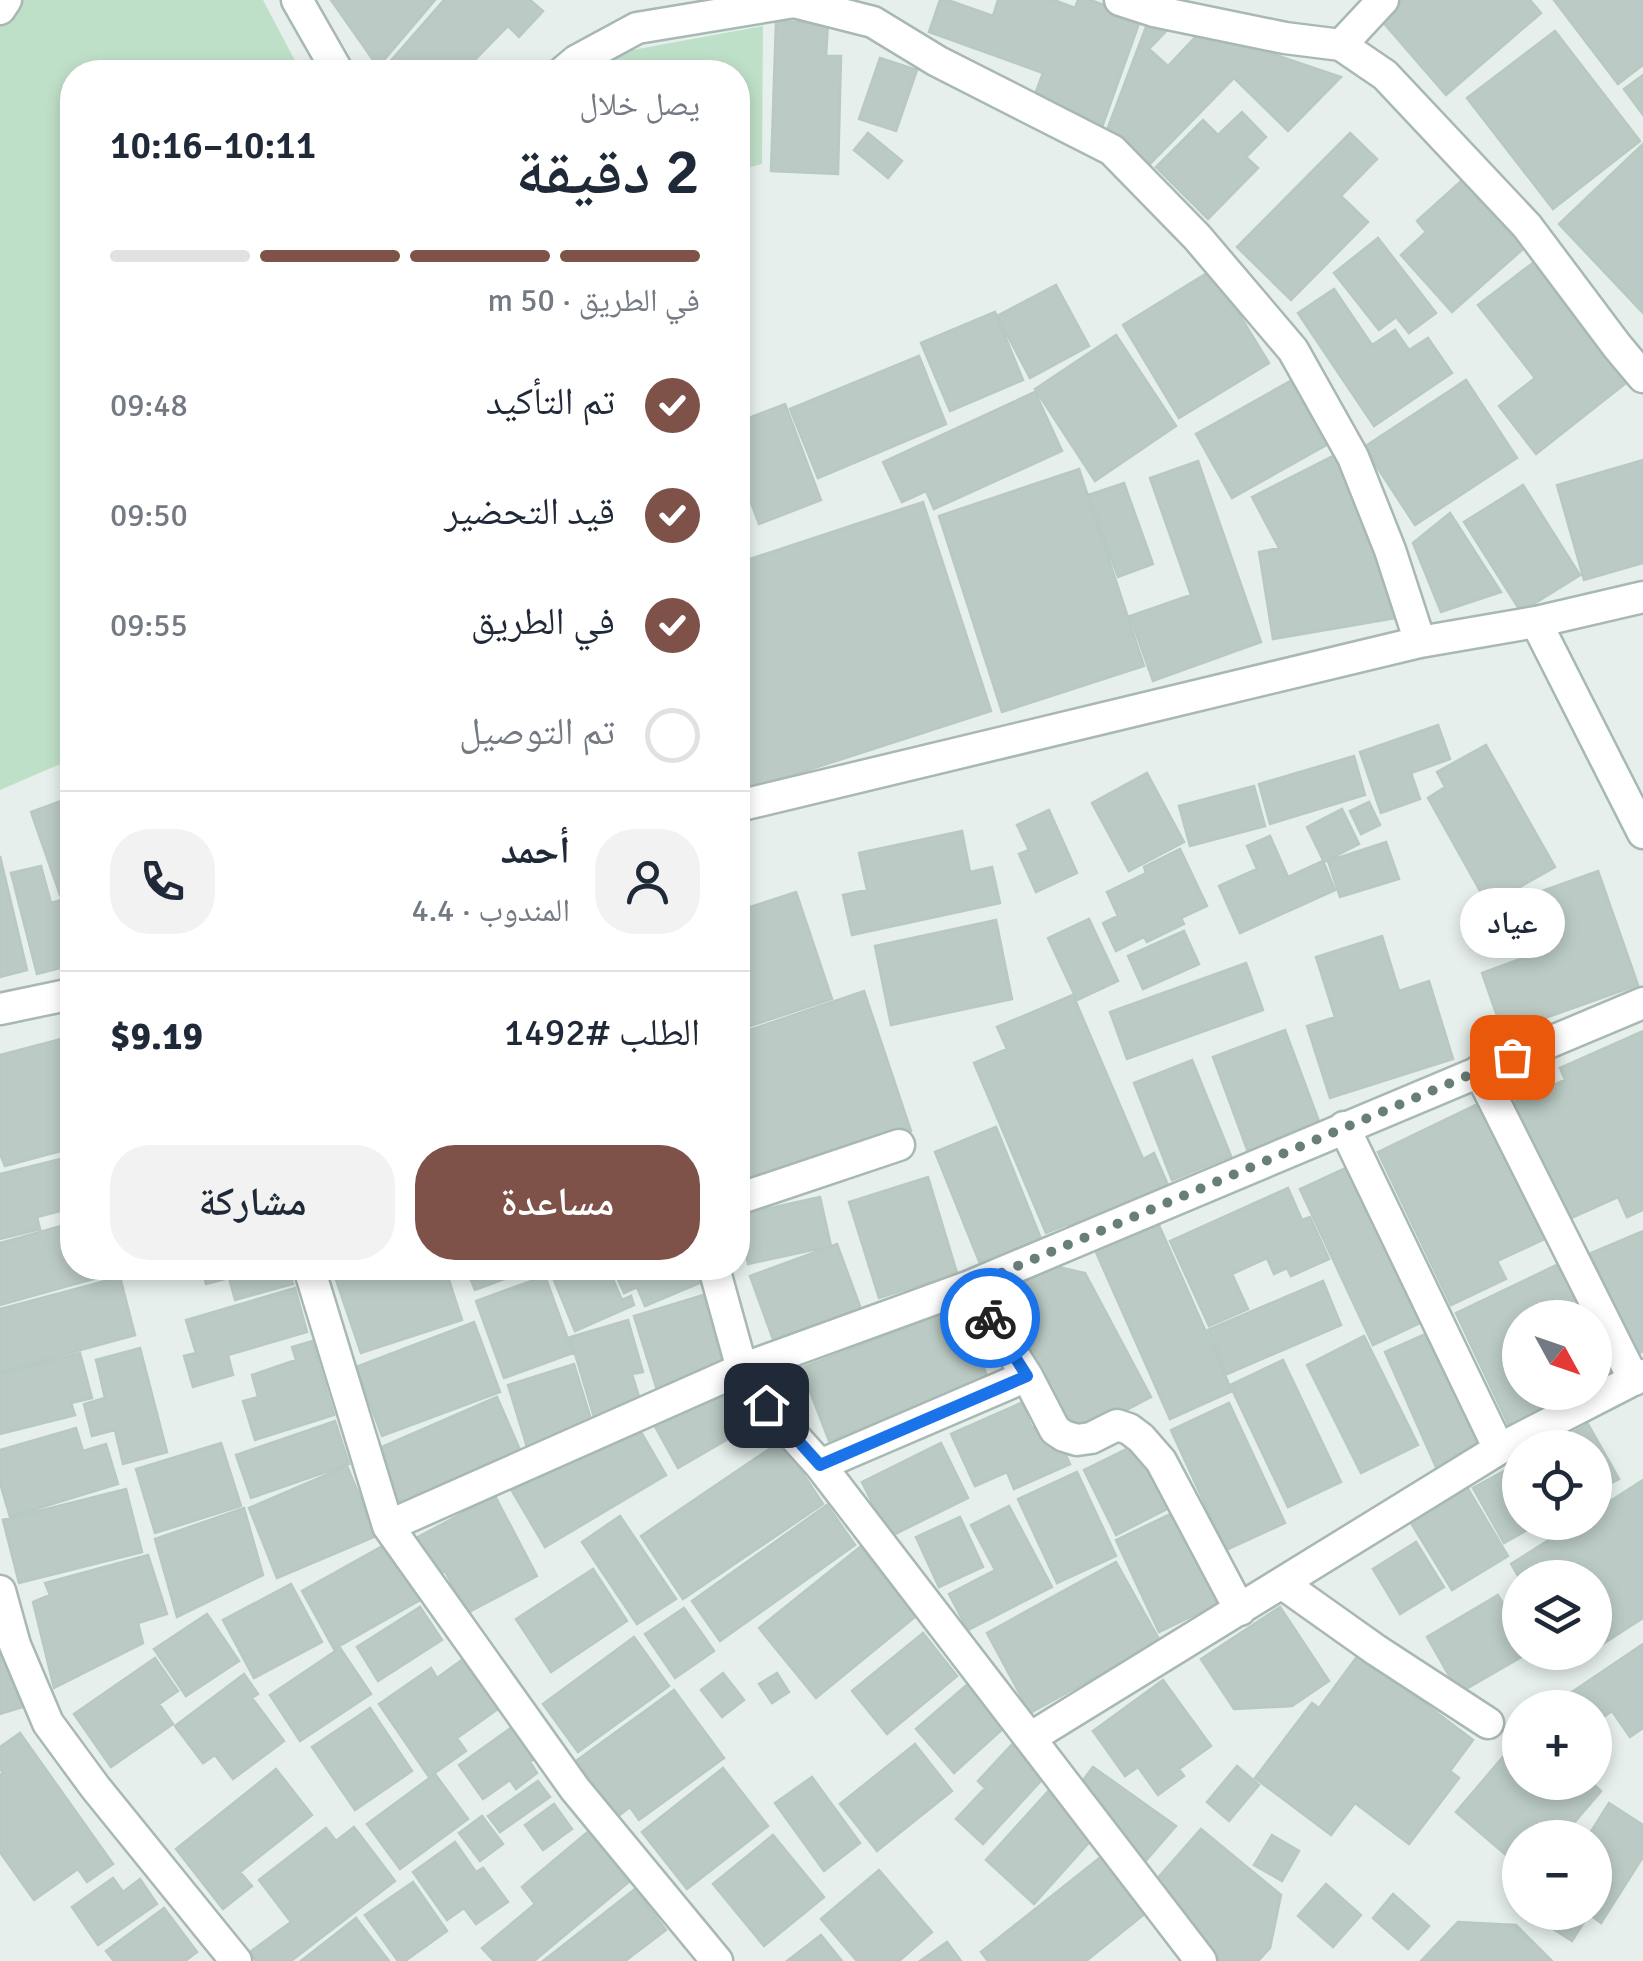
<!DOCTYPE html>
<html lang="ar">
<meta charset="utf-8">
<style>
:root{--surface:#fff;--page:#f2f2f3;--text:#1f2937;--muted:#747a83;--line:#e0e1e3;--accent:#7f5249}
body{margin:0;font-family:Signika,"Noto Naskh Arabic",sans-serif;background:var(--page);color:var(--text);direction:rtl;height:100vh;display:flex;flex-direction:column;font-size:38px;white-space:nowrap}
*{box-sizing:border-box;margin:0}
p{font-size:32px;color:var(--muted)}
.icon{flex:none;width:55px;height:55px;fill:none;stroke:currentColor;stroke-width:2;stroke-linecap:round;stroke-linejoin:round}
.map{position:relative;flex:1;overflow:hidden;direction:ltr}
.side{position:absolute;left:60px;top:60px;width:690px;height:1220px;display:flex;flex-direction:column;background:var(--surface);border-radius:40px;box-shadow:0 5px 15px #0003;direction:rtl}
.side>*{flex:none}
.needle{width:65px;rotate:130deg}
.fabs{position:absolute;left:1502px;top:1300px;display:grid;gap:20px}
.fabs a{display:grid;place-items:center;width:110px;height:110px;border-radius:50%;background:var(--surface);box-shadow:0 5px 15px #0003;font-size:50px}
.pin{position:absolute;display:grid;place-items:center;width:85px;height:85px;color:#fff;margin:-42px;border-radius:20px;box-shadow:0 5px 15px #0006}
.courier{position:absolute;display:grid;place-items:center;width:100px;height:100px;margin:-50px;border:8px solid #1a73e8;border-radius:50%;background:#fff;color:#222;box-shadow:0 2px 12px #0007}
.bubble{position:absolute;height:70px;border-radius:35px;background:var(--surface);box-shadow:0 5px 15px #0003;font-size:32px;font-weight:600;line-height:70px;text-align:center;direction:rtl}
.overview em{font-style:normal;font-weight:600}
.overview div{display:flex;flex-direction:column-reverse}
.overview{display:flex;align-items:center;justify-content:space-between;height:170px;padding:0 50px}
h1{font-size:65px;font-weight:600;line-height:75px}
.bar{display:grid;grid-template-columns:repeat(4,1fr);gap:15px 10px;align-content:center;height:120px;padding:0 50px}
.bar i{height:12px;border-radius:8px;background:var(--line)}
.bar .on{background:var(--accent)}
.bar p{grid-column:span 4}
.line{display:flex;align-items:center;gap:25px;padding:0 50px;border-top:2px solid var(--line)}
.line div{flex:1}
.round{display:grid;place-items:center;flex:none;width:105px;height:105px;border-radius:40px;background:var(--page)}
ol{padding:0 50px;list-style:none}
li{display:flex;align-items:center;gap:30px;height:110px}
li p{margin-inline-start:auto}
li .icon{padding:10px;border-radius:50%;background:var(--accent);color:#fff;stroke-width:4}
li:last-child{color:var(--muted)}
li i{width:55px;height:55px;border:5px solid var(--line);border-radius:50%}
.primary-button{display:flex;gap:20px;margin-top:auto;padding:20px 50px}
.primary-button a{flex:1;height:115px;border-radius:40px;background:var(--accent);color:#fff;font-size:40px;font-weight:600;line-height:115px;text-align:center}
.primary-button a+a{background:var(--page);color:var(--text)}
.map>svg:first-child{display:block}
</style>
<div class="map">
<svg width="1643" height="1961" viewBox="0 0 1643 1961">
<rect width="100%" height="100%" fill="#e6efeb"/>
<!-- green -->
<path fill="#bfe0c8" d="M15,0H263L301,72H72V759L0,790V21Z
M763,26L762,164L738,170V72H592L616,53Z"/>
<!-- building -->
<path fill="#bbcac4" stroke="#b8c9c2" stroke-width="2.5" d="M331,0H435L378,67Z
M444,0H530L543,11L519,37L508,26L469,66L474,72H381Z
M940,0H948L993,16L998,0H1054L1075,8L1078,0H1090L1141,18L1101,130L1031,105L1043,73L929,32Z
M1391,0H1530L1541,13L1446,95L1375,13Z
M1554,0H1643V65L1618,84Z
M1149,19L1173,24L1149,49L1168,66L1202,30L1341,77L1288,131L1234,78L1145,169L1106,133Z
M776,21L828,23L826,56H841L838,174L771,171Z
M1555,31L1640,141L1553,209L1467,98Z
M880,58L917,70L896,131L859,119Z
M1643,75V115L1624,89Z
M1242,112L1266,137L1246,157L1258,168L1208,219L1156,167L1203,120L1218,135Z
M868,133L902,161L888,178L854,150Z
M1350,133L1377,159L1341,196L1368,222L1291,300L1237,247Z
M1643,144V313L1559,224Z
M1470,173L1532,241L1452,312L1401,255L1426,232L1417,221Z
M1378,238L1436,313L1409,333L1396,317L1379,330L1334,273Z
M1538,259L1631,379L1536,454L1499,406L1535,378L1478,305Z
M1212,270L1269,363L1179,418L1123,325Z
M1056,285L1089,346L1030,378L997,316Z
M1334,289L1372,345L1395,330L1409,350L1428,338L1452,373L1374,426L1298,313Z
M995,312L1023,380L950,411L921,343Z
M1116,335L1176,426L1095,481L1035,389Z
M919,356L946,424L818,478L790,409Z
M1294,379L1330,443L1232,498L1196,434Z
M1466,380L1517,458L1415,525L1364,447Z
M1035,392L1062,451L934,509L926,491L902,502L883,462Z
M785,404L821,500L759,524L738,468V422Z
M1341,452L1382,534L1396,618L1273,639L1259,552L1279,548L1252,497Z
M1643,460V563L1584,580L1557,485Z
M1198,461L1261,642L1153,681L1130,616L1191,595L1150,478Z
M1079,469L1144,666L1002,712L939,516Z
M1124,483L1153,564L1118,577L1088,495Z
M1523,485L1580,575L1521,612L1464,522Z
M923,502L991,711L743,791L738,774V563Z
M1450,513L1501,592L1441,612L1413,543Z
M1438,725L1450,759L1411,773L1420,799L1381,813L1360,752Z
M1486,745L1555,867L1488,905L1428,798L1445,787L1437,772Z
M1354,756L1365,795L1270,824L1259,784Z
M1147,773L1184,842L1129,871L1092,803Z
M1254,786L1265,826L1190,846L1179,806Z
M72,797V891L60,895L31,812Z
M1369,802L1380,825L1361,834L1350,811Z
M1342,809L1359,844L1324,862L1307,827Z
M1049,810L1077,873L1036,892L1019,854L1029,850L1017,825Z
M962,831L970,872L992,867L1000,903L852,935L843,895L867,890L859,853Z
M1270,836L1288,877L1323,861L1335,890L1240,933L1219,886L1257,869L1247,846Z
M1386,842L1399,879L1340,897L1328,861Z
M1180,849L1207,906L1181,918L1184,924L1147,942L1144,937L1116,951L1103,923L1118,916L1107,892L1146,873L1144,867Z
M0,856L27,970L0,977Z
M41,866L51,903L72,897V965L37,974L11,873Z
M1598,871L1638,985L1503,1033L1482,973L1547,949L1528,896Z
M796,892L832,999L738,1030V911Z
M1089,919L1118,981L1077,1000L1048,938Z
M996,920L1012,999L891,1025L875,946Z
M1184,931L1199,964L1143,989L1128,956Z
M1382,936L1399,991L1429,981L1453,1059L1330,1098L1307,1026L1335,1017L1316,957Z
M1246,963L1263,1010L1127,1059L1110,1012Z
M864,991L911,1131L738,1191V1034Z
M1073,995L1143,1159L1154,1153L1168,1185L1136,1199L1140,1207L1073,1235L1068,1224L1046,1233L974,1063L1007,1049L997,1027Z
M1285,1030L1323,1132L1251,1160L1213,1057Z
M1643,1031V1210L1627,1217L1618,1197L1560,1223L1508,1105L1565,1080L1560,1068Z
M72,1036V1148L5,1166L0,1154V1055Z
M1192,1060L1231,1156L1172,1180L1134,1083Z
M1484,1101L1549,1237L1497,1261L1506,1279L1451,1305L1378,1152Z
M996,1127L1046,1251L985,1276L935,1152Z
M72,1156V1208L37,1217L40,1229L0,1239V1174Z
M1359,1162L1431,1318L1373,1345L1300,1189Z
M928,1177L957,1273L879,1298L849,1202Z
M1288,1188L1302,1220L1310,1217L1329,1259L1291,1276L1287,1268L1274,1274L1267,1258L1232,1274L1248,1309L1209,1326L1170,1241Z
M820,1197L831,1246L748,1264L738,1215Z
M72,1223V1268H125L126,1270L0,1305V1243Z
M1158,1223L1232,1391L1170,1419L1095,1250Z
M1643,1231V1351L1638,1354L1589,1254Z
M837,1244L861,1309L774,1342L750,1276Z
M1567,1260L1594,1318H1520V1392H1594L1512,1432L1456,1313Z
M1032,1261L1085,1273L1151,1397L1075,1437L993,1282Z
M202,1268H288L293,1284L235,1300L229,1278L206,1284Z
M332,1268H445L462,1320L361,1353Z
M466,1268H534L475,1290Z
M563,1268H608L622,1300L631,1296L634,1305L575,1331L551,1273Z
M613,1268H706L711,1278L645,1306L637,1287L624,1293Z
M545,1276L573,1353L504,1378L476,1301Z
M120,1277L135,1335L0,1372V1309Z
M1323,1281L1341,1325L1227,1374L1208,1330Z
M295,1288L307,1332L228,1355L233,1375L193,1387L184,1356L196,1353L186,1320Z
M703,1295L725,1368L657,1390L634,1316Z
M942,1314L957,1352L976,1345L988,1379L829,1441L801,1368Z
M1595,1319L1623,1379L1595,1392Z
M628,1320L643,1372L632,1374L641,1403L594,1417L570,1337Z
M474,1322L500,1392L382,1436L356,1367Z
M1437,1329L1488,1444L1436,1467L1385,1352Z
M1364,1336L1418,1445L1361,1473L1307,1365Z
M312,1341L334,1415L255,1440L243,1401L258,1397L252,1375L296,1360L292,1347Z
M140,1348L167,1452L123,1464L115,1430L92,1436L84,1404L105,1398L96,1360Z
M80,1353L92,1398L71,1403L75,1415L0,1434V1374Z
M1283,1360L1341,1482L1288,1507L1230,1385Z
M574,1364L593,1426L527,1447L508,1385Z
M720,1381L747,1428L678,1468L652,1421Z
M497,1397L524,1459L402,1512L375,1450Z
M1021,1403L1032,1428L1050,1420L1070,1464L1014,1489L1007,1472L975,1486L951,1434Z
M1229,1403L1285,1523L1226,1550L1171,1430Z
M634,1420L666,1475L545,1547L512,1491Z
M335,1421L349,1464L251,1498L236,1455Z
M1588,1424L1619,1479L1595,1492V1448H1546Z
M76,1428L83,1451L106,1444L118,1484L10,1517L0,1483V1450Z
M781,1441L823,1504L683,1599L641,1536Z
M1141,1442L1173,1506L1116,1535L1084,1470Z
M221,1443L241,1506L155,1533L136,1469Z
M941,1443L968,1498L889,1537L862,1482Z
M1520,1462V1522H1541L1504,1543L1473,1488Z
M347,1466L376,1536L277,1578L249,1508Z
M1077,1472L1116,1556L1057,1583L1018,1499Z
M1643,1480V1618L1595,1649V1578L1520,1579L1511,1564L1577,1522H1595V1511Z
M1465,1484L1508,1556L1452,1590L1408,1518Z
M126,1489L142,1552L19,1583L3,1520Z
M495,1496L537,1576L467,1613L445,1571L436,1576L416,1538Z
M827,1505L855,1545L720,1641L692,1601Z
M1009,1506L1052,1587L968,1630L949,1594L995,1570L971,1525Z
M244,1508L263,1575L177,1617L155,1539Z
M1179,1510L1223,1601L1159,1632L1116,1540Z
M620,1516L676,1599L637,1624L582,1542Z
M960,1517L983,1567L939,1587L916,1537Z
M1416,1542L1444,1587L1400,1614L1373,1569Z
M388,1543L420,1600L334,1649L302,1591Z
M860,1547L916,1616L816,1698L759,1628Z
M148,1555L167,1614L138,1623L143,1643L54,1688L33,1602L50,1595L45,1583Z
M1116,1562L1160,1641L1030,1713L987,1633Z
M593,1569L627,1621L551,1672L516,1619Z
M291,1584L322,1642L254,1678L223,1620Z
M1498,1595L1520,1634V1652H1530L1459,1693L1427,1637Z
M420,1607L442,1640L378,1681L357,1647Z
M1280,1607L1329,1681L1292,1706L1234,1709L1201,1659Z
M684,1608L714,1651L675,1678L645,1634Z
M207,1614L239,1661L186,1696L154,1649Z
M923,1633L957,1676L887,1734L852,1691Z
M634,1637L669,1686L578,1752L543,1704Z
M1643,1644V1728L1630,1737L1612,1711L1595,1723V1708H1579L1569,1694Z
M3,1648L23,1707L0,1714V1649Z
M340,1648L371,1694L300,1741L270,1695Z
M470,1654L505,1704L457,1738L466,1751L429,1777L379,1704L431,1668L437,1678Z
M1359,1654L1473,1740L1450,1771L1459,1778L1409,1844L1355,1803L1331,1835L1255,1778L1312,1703L1319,1708Z
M155,1658L178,1691L159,1704L173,1724L111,1767L74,1714Z
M723,1673L744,1700L722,1717L701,1690Z
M777,1673L789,1692L772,1703L759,1684Z
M244,1674L258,1694L252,1698L284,1741L233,1779L215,1755L203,1763L175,1726Z
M1163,1680L1211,1746L1179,1769L1184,1776L1158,1795L1138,1767L1125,1776L1093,1731Z
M969,1683L1006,1726L954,1773L916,1729Z
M674,1690L724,1758L639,1820L630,1807L617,1817L576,1761Z
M370,1708L412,1771L355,1810L312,1747Z
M515,1725L537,1756L530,1762L537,1773L516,1789L510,1780L483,1799L459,1765Z
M20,1733L113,1864L87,1882L78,1869L34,1900L0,1852V1775L3,1773L0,1769V1747Z
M1520,1737V1782H1591L1601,1791L1561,1838H1520V1867L1456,1812Z
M1016,1740L1049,1772L983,1844L956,1819L985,1788L978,1781Z
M915,1744L952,1791L877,1851L840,1804Z
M1237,1766L1259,1785L1229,1821L1207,1802Z
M1093,1767L1176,1826L1142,1865L1078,1787Z
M723,1768L768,1826L687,1889L642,1832Z
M276,1769L312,1815L240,1872L252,1886L223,1909L176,1849Z
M435,1774L468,1819L400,1869L367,1824Z
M812,1777L860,1843L824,1871L775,1803Z
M538,1781L550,1797L500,1832L488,1816Z
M1052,1787L1081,1814L1074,1821L1093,1838L1034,1904L986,1860Z
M1609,1803L1643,1825V1857L1601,1923L1589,1914L1572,1941L1536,1918L1539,1912H1595V1838H1587Z
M554,1804L572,1829L543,1850L525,1825Z
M482,1816L503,1844L480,1861L459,1833Z
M596,1825L637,1875L534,1961H494L482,1948L535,1904L522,1887Z
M354,1827L395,1881L291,1961H256L250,1952L291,1922L259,1880L326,1828L336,1841Z
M1201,1829L1281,1895L1270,1948L1258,1961H1220L1197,1929L1150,1887Z
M773,1835L824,1897L764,1946L713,1884Z
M1272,1835L1299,1851L1282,1881L1254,1865Z
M455,1842L476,1872L483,1868L508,1902L476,1924L464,1908L447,1920L413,1872Z
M1102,1856L1147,1912L1086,1961H988L981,1952Z
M879,1870L932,1932L899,1961H857L821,1919Z
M113,1878L123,1892L140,1879L157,1904L98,1945L72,1907Z
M413,1882L447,1931L405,1961H398L365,1915Z
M1326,1884L1361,1915L1333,1947L1298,1916Z
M635,1889L666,1930L625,1961H543Z
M1393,1894L1429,1926L1408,1949L1373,1918Z
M164,1908L197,1952L185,1961H114L106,1951Z
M356,1918L389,1961H301Z
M1458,1922L1516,1925L1552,1961H1421Z
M821,1935L842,1961H787Z
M947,1942L961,1961H920Z"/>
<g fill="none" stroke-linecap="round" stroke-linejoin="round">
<!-- minor casing -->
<g stroke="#a8b8b2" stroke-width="35">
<path id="minor" d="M297,0L338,72
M1120,0L1154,11L1285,38L1341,45L1385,75L1527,226L1617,346L1643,377
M0,9L6,0
M1341,45L1383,0
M563,72L576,61L637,28L794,2L873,22L937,61L1112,150L1197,237L1293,350L1353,457L1390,550L1420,642
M1536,622L1643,833
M738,806L1420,642L1536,622L1643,597
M0,1009L72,994
M1479,1071L1634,1380
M1344,1127L1499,1449
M738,1199L899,1145
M309,1268L388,1526L575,1789L717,1961
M714,1268L742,1369L766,1405L820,1465L1201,1961
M970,1286L1027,1376L1055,1430L1064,1436L1077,1440L1091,1438L1117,1425L1129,1429L1141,1438L1161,1461L1240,1610
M820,1465L1027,1376
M388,1526L742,1369L970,1286L1643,1003
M1283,1584L1376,1650L1488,1723
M0,1591L15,1645L48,1723L95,1787L236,1961
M1030,1738L1499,1449L1643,1375"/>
</g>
<!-- minor -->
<use href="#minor" stroke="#fff" stroke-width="30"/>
</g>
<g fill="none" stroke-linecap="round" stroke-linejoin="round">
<!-- done -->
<path stroke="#687f78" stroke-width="10" stroke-dasharray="0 18" d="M990,1318L970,1286L1512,1057"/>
<!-- route -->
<path stroke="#1a73e8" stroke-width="12" d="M766,1405L820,1465L1027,1376L990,1318"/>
</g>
</svg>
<div class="fabs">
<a><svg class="needle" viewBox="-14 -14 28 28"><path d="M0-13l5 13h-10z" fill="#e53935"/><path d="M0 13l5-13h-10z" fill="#747a83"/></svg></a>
<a><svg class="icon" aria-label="locate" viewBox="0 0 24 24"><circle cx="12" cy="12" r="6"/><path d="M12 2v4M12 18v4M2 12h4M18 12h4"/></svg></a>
<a><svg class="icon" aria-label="layers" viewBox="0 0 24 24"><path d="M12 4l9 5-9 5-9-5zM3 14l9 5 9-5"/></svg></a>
<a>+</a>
<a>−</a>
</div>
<div class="pin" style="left:1512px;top:1057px;background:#ea580c"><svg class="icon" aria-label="bag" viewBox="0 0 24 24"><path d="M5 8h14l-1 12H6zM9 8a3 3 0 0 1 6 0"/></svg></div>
<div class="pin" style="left:766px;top:1405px;background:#1f2937"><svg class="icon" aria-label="home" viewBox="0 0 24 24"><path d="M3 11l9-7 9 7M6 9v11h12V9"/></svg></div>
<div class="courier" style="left:990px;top:1318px"><svg class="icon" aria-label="bike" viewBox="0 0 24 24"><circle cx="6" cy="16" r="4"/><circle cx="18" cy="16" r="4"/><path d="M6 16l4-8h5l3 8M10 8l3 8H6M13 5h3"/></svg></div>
<div class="bubble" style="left:1460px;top:888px;width:105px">عياد</div>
<section class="side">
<div class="overview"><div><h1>2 دقيقة</h1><p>يصل خلال</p></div><em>10:11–10:16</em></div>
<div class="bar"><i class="on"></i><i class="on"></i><i class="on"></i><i></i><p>في الطريق · 50 m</p></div>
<ol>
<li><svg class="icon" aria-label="check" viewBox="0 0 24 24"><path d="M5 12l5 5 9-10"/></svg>تم التأكيد<p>09:48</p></li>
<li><svg class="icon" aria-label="check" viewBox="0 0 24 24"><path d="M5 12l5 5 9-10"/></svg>قيد التحضير<p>09:50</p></li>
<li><svg class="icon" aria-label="check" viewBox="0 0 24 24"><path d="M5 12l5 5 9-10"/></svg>في الطريق<p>09:55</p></li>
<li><i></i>تم التوصيل</li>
</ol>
<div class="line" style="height:180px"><a class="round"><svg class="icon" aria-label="person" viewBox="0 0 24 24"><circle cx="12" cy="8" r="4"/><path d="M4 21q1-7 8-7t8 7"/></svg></a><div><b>أحمد</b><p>المندوب · 4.4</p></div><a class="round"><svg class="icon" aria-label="phone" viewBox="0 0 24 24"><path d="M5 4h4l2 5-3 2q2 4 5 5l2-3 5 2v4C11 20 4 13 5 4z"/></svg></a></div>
<div class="line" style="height:130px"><div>الطلب #1492</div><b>$9.19</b></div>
<div class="primary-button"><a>مساعدة</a><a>مشاركة</a></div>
</section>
</div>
